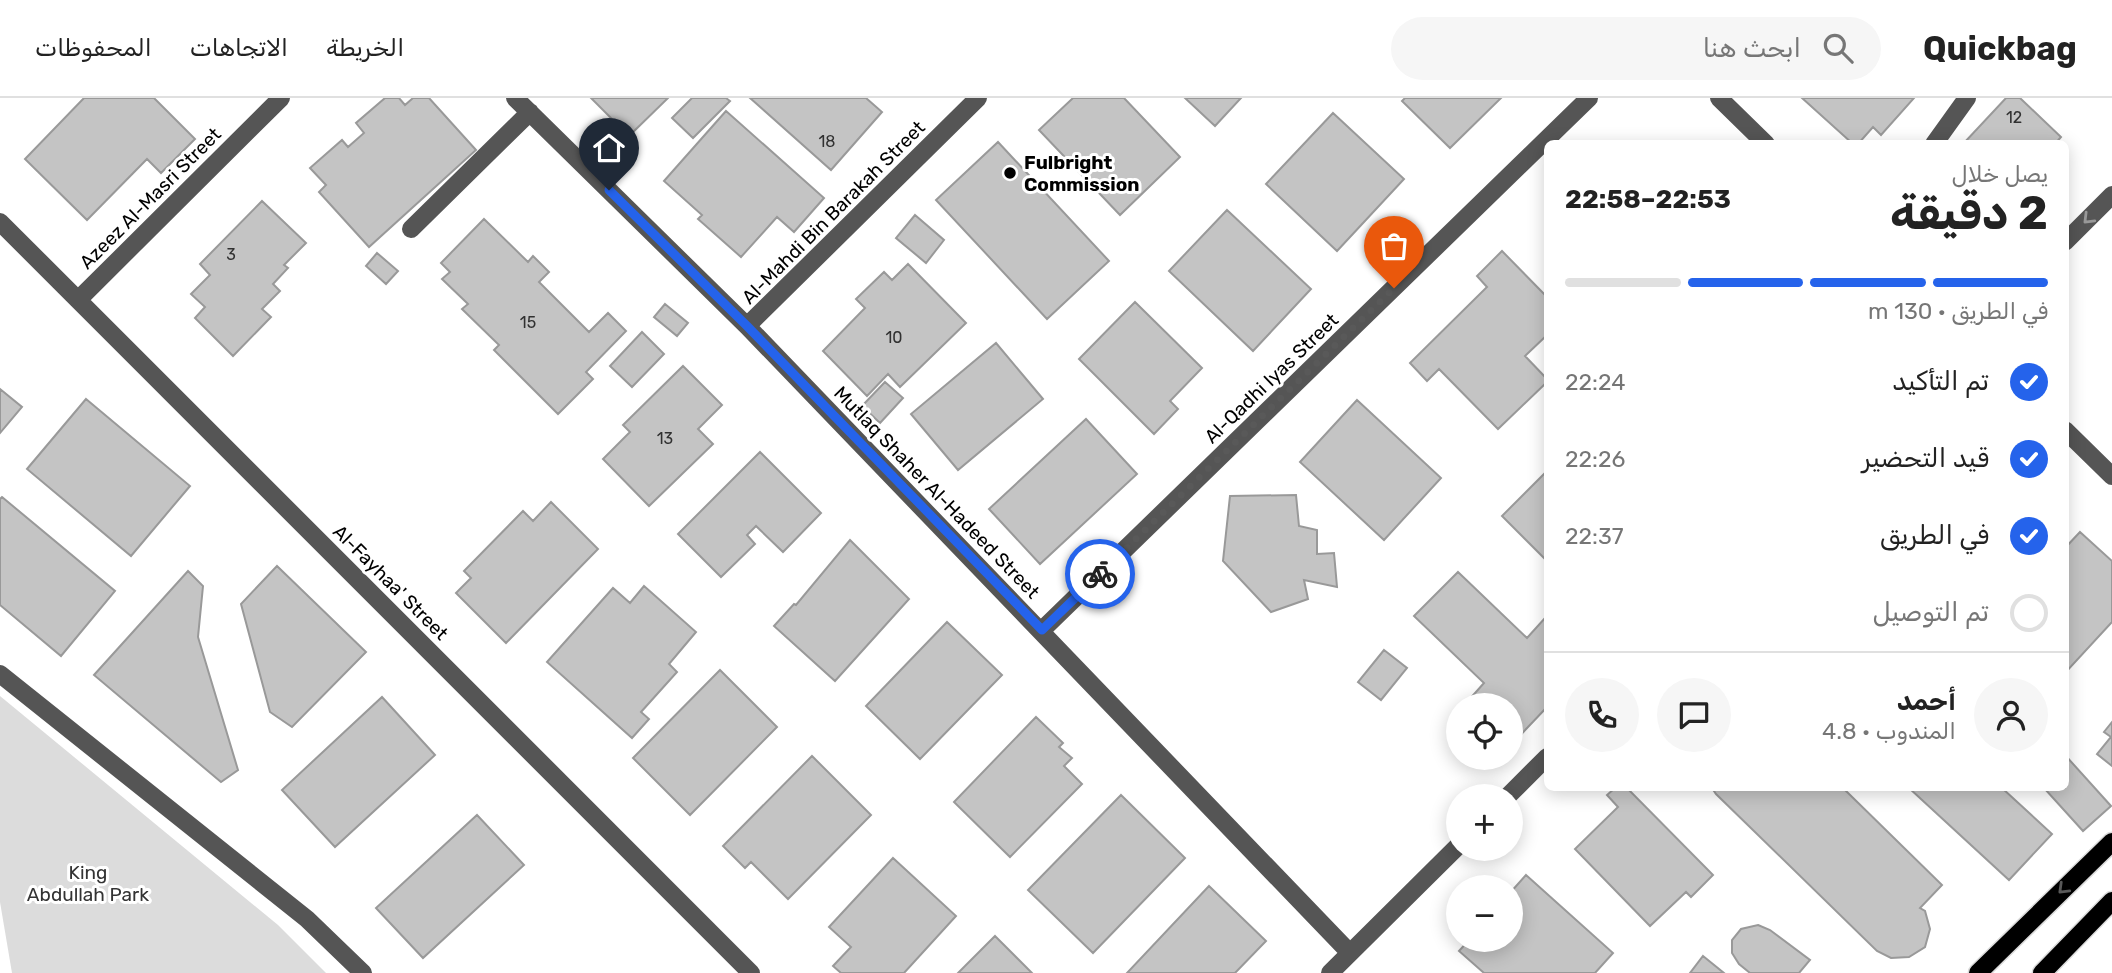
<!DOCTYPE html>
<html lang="ar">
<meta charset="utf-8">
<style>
:root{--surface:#fff;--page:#f6f6f6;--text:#222;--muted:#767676;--line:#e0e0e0;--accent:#2563eb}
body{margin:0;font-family:Rubik,"Noto Sans Arabic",sans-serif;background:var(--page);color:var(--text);direction:rtl;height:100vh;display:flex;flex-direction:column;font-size:26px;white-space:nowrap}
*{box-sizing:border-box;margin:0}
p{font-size:23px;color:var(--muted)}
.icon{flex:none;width:38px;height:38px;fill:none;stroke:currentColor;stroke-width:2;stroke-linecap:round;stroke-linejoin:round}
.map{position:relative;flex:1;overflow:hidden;direction:ltr}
.details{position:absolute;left:1544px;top:42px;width:525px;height:651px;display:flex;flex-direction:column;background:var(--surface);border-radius:10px;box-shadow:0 4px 18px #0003;direction:rtl}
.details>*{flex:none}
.fabs{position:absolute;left:1446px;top:595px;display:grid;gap:14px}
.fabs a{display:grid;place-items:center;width:77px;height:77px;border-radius:50%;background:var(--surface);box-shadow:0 4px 18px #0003;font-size:35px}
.pin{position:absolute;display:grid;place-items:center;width:60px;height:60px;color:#fff;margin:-72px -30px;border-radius:50% 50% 50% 0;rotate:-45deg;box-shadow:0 0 7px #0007}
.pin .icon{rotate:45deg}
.courier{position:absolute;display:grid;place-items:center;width:70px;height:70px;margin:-35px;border:5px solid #2563eb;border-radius:50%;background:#fff;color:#222;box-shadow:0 2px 9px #0007}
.headline em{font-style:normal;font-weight:700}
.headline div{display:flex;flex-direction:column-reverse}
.headline{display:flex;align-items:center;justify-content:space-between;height:119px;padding:0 21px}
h1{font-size:46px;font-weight:700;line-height:52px}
.bar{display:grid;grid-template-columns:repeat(4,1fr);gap:10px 7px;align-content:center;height:84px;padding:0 21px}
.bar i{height:9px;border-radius:5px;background:var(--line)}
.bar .active{background:var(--accent)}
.bar p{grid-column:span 4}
.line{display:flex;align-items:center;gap:18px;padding:0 21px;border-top:2px solid var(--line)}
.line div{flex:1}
.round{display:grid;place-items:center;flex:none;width:74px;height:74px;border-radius:37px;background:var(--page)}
ol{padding:0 21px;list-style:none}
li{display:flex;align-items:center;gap:21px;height:77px}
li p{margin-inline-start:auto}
li .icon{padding:7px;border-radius:50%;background:var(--accent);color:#fff;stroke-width:4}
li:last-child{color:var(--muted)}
li i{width:38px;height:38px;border:4px solid var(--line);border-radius:50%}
header{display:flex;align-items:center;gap:42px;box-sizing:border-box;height:98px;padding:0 35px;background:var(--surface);border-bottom:2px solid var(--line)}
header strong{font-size:33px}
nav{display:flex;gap:38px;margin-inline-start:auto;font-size:24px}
.search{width:490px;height:63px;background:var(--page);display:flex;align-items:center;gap:18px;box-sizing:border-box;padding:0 24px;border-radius:38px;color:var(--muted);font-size:26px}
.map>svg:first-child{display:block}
</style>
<header>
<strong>Quickbag</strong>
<div class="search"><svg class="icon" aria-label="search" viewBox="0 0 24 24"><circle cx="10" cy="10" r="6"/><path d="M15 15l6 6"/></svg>ابحث هنا</div>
<nav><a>الخريطة</a><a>الاتجاهات</a><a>المحفوظات</a></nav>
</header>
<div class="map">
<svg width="2112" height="875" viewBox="0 0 2112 875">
<rect width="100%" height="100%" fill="#fff"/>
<!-- green -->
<path fill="#dcdcdc" d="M0,598L278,827L326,875H12L0,804Z"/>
<!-- building -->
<path fill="#c4c4c4" stroke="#999" stroke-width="2" d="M84,0H154L195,41L161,75L147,61L87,122L25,61Z
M385,0H399L405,7L413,0H429L476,52L369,149L319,94L326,87L310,70L342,42L348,49L364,35L356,25Z
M591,0H668L629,38Z
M692,0H726L730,3L693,40L672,20Z
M750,0H866L882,14L831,72Z
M1073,0H1124L1180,59L1120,117L1039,32Z
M1185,0H1241L1215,28Z
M1405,0H1501L1450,50L1402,3Z
M1802,0H1914L1881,37L1873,29L1858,46H1853Z
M2006,0H2020L2061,39L2055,46H1963Z
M726,13L824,100L794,134L777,119L741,159L698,121L702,117L664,83Z
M1333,15L1404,81L1337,153L1266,86Z
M998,44L1109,163L1047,221L936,102Z
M262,103L306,145L284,167L288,170L273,186L280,193L262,211L271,219L233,258L195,220L205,209L191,196L210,177L200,166Z
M1227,112L1311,191L1253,253L1169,173Z
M915,117L944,142L926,165L896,140Z
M484,121L528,164L533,158L549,174L539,184L589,234L608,215L626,233L586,274L593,281L558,316L494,252L499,247L462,211L468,206L442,181L450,174L441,165Z
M1502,153L1547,199V237L1525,258L1547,281V284L1498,331L1439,271L1427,283L1410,265L1487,189L1477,178Z
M377,155L398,173L386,186L366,168Z
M908,166L966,225L900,289L888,276L867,298L823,253L865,210L856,201L884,174L892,182Z
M1135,204L1202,270L1170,303L1178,311L1154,336L1079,261Z
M665,206L688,225L677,238L654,219Z
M642,234L664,256L632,289L610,268Z
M996,245L1043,301L958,372L911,316Z
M683,268L722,307L698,331L713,346L649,408L603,361L630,334L623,327Z
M885,284L903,300L880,325L862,308Z
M0,291L22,309L0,335Z
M86,301L190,388L131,458L27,371Z
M1357,302L1441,380L1384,442L1300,364Z
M1086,321L1137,376L1040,466L989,411Z
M760,354L821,415L783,454L756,428L747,437L755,446L721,479L678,436Z
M1545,375L1547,377V463L1502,418Z
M1296,397L1299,428L1317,432V456L1334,455L1337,489L1304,482L1308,501L1271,514L1223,463L1230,398Z
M2,399L115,493L61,558L0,507V401Z
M551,404L598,451L506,545L456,495L471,480L464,473L523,413L533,423Z
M2080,434L2112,463V524L2065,575V450Z
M850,442L909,501L835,583L774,528L794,506L796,507Z
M277,468L366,554L292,629L270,614L241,506Z
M188,473L203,488L198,539L238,672L221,684L94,577Z
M1458,474L1527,540L1545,520L1547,521V609L1512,646L1510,643V607H1473L1468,603L1484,585L1414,518Z
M644,488L696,534L669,566L677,574L641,614L649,621L632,640L547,564L613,490L630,505Z
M947,524L1002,577L920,661L866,608Z
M1384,552L1407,570L1381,602L1358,584Z
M720,572L777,629L690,717L633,660Z
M382,599L435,657L335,749L282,692Z
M1036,619L1063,645L1059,649L1072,660L1064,668L1082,686L1010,759L954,704Z
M2112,624V668L2097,656L2111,639L2104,634Z
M2065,657L2111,708L2083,733L2044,690H2065Z
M812,658L871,717L788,801L751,764L745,770L723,748Z
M1615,690H1627L1713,777L1691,799L1686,794L1650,828L1575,751L1618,709L1607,697Z
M1712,690H1843L1942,787L1920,810L1925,813L1930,831L1925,849L1909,859L1891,860L1877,853L1716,696Z
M1909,690H2002L2052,736L2009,782Z
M1121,697L1185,760L1093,855L1028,792Z
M477,717L524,767L423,860L376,810Z
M893,760L956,818L904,875H841L833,868L851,849L829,829Z
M1526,777L1613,855L1595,875H1484L1459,853L1469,842H1510V795Z
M1209,788L1266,843L1235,875H1127Z
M1758,827L1770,832L1810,862L1799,875H1750L1739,866L1732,855V842L1741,831Z
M995,838L1032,875H958Z
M1703,858L1724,875H1690Z"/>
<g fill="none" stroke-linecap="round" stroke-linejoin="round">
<!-- major casing -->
<g stroke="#dbdbdb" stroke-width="21">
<path id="major" d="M1978,875L2112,744
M2042,875L2112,803"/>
</g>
<!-- minor -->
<path stroke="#555" stroke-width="18" d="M515,0L747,228L1350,855
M1719,0L1766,46
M1934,46L1967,0
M0,124L751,875
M411,131L530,14
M2065,144L2112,97
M79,201L281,0
M747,228L978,0
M2065,332L2112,378
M1042,532L1589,0
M0,576L307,821L363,875
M1508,698L1547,659
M1330,875L1458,748"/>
<!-- major -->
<use href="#major" stroke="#000" stroke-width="18"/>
</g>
<!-- one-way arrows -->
<defs><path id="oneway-chevron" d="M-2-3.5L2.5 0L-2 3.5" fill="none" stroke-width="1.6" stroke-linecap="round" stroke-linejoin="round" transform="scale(1.75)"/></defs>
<use stroke="#999" href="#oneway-chevron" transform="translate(2088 121) rotate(135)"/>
<use stroke="#595959" href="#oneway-chevron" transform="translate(2063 791) rotate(136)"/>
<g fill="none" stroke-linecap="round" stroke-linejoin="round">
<!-- done -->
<path stroke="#595959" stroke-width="7" stroke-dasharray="0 12.6" d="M1100,476L1394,190"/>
<!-- route -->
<path stroke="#2563eb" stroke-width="9" d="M609,92L747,228L1042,532L1100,476"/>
</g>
<!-- markers -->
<circle fill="#000" stroke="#fff" stroke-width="2.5" cx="1010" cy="75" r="7"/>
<g text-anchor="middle" stroke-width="6" stroke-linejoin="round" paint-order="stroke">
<!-- number labels -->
<g font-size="16" fill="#313131">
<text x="2014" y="25">12</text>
<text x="827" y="49">18</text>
<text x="231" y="162">3</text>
<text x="528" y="230">15</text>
<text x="894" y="245">10</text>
<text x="665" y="346">13</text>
</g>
<!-- poi labels -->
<g font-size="19" font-weight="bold" fill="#000" stroke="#fff" text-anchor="start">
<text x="1024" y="71">Fulbright<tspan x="1024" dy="22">Commission</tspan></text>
</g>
<!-- street labels -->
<g font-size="19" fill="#000" stroke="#fff">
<text transform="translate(150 100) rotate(-45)" y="7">Azeez Al-Masri Street</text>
<text transform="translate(833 114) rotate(-45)" y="7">Al-Mahdi Bin Barakah Street</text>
<text transform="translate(1271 280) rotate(-44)" y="7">Al-Qadhi Iyas Street</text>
<text transform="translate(937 394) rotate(46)" y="7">Mutlaq Shaher Al-Hadeed Street</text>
<text transform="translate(391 484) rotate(45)" y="7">Al-Fayhaa' Street</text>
</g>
<!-- park labels -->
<g font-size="19" fill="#333" stroke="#fff">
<text x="88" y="781">King<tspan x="88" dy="22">Abdullah Park</tspan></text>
</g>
</g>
</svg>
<div class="fabs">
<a><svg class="icon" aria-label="locate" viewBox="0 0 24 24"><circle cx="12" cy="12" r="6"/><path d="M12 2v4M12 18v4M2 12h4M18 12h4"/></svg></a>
<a>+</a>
<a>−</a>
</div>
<div class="pin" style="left:1394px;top:190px;background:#ea580c"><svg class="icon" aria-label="bag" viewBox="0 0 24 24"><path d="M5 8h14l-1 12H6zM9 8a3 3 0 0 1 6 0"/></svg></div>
<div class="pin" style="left:609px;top:92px;background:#1f2937"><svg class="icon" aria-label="home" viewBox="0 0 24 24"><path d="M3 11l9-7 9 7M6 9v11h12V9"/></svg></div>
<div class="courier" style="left:1100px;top:476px"><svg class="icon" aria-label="bike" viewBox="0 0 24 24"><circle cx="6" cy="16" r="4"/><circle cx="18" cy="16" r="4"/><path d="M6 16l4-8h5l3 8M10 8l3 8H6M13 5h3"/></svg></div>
<section class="details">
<div class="headline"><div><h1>2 دقيقة</h1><p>يصل خلال</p></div><em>22:53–22:58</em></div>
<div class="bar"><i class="active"></i><i class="active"></i><i class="active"></i><i></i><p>في الطريق · 130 m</p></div>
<ol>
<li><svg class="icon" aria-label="check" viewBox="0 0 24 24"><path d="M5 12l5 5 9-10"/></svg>تم التأكيد<p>22:24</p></li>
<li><svg class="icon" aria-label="check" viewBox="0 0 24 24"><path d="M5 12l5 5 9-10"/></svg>قيد التحضير<p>22:26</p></li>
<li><svg class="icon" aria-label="check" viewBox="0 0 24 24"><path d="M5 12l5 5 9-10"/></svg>في الطريق<p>22:37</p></li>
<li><i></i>تم التوصيل</li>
</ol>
<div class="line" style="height:126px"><a class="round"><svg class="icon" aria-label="person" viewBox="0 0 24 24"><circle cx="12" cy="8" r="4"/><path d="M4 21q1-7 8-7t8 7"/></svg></a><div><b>أحمد</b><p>المندوب · 4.8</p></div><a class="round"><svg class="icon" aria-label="chat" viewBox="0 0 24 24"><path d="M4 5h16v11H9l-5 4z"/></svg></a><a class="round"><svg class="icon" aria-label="phone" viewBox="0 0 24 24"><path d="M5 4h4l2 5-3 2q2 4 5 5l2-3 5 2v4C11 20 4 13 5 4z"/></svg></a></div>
</section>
</div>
